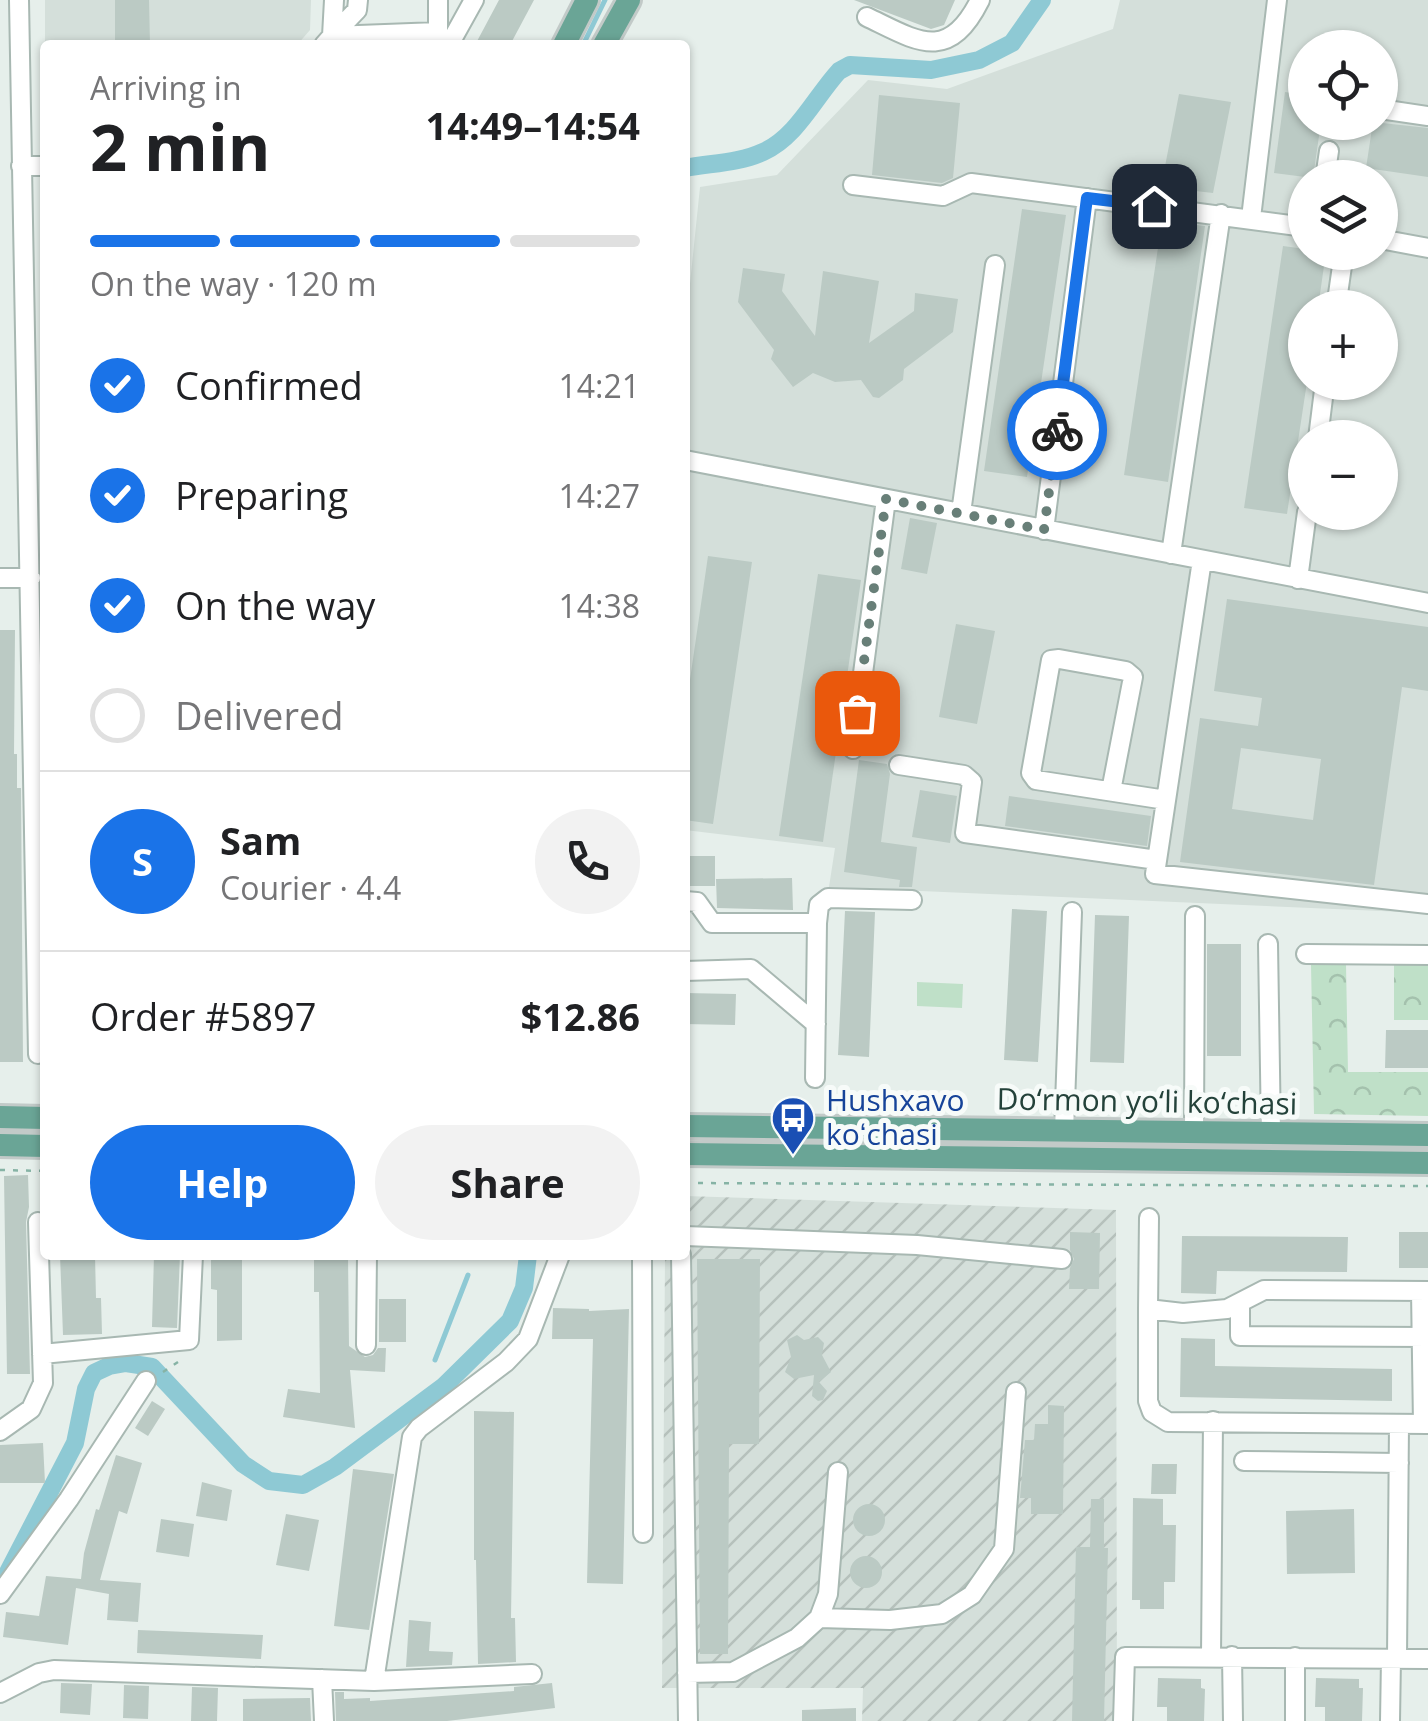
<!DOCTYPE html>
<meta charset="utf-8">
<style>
:root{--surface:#fff;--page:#f2f2f2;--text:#202124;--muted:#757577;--line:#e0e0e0;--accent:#1a73e8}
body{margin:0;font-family:"Open Sans",sans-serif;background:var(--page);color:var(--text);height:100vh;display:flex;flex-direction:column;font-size:38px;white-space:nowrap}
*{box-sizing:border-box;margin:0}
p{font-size:32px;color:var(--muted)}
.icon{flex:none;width:55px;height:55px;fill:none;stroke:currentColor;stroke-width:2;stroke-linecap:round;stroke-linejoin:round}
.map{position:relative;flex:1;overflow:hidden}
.side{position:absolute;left:40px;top:40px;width:650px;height:1220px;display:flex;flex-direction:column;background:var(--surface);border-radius:10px;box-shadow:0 2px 8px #0004}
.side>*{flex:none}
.controls{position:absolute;left:1288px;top:30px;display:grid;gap:20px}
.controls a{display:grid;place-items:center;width:110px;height:110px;border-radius:50%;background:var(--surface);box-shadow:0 2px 8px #0004;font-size:50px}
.pin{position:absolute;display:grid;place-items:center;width:85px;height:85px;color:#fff;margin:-42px;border-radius:20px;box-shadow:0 5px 15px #0006}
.courier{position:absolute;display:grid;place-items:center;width:100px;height:100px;margin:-50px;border:8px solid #1a73e8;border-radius:50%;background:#fff;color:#222;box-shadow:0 2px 12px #0007}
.summary em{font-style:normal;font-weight:700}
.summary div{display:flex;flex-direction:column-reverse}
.summary{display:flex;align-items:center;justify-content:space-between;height:170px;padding:0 50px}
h1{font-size:65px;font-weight:700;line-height:75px}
.bar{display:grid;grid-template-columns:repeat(4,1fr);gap:15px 10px;align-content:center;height:120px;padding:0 50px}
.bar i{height:12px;border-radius:8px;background:var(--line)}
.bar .active{background:var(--accent)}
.bar p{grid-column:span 4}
.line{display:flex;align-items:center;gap:25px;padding:0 50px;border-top:2px solid var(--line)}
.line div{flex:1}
.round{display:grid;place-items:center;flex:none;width:105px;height:105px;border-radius:52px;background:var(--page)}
ol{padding:0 50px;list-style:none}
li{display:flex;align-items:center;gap:30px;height:110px}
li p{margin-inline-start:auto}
li .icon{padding:10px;border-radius:50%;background:var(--accent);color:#fff;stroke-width:4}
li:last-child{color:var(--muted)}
li i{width:55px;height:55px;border:5px solid var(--line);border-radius:50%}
.button{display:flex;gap:20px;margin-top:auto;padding:20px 50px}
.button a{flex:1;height:115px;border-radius:60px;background:var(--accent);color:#fff;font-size:40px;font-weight:700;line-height:115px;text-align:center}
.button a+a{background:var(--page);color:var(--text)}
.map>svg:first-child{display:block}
</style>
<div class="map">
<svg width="1428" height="1721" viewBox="0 0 1428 1721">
<defs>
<pattern id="industrial-furrows" width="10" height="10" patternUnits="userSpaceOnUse" patternTransform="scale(2.5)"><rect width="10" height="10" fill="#d4dfda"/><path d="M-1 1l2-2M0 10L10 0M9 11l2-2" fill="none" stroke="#b6c1bc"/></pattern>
<pattern id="forest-crowns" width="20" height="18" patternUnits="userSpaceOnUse" patternTransform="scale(2.5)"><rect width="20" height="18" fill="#bfe0c8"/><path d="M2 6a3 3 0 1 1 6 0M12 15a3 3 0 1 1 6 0" fill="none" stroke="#a4c1ad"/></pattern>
</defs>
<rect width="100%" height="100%" fill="#e6efeb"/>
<!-- built -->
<path fill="#d4dfda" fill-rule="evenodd" d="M45,0H311L310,30L297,45H45Z
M1120,0H1428V913L829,887L835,848L685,830V332L700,187L777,175L868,80L947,89L1113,29ZM1305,48H1380V122H1305ZM1305,178H1380V252H1305ZM1305,308H1380V382H1305ZM1305,438H1380V512H1305Z"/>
<!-- industrial -->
<path fill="url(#industrial-furrows)" d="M685,1196L1116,1210L1117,1721H862L863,1688H662L665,1255H685Z"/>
<!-- green -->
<path fill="#bfe0c8" d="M917,982L963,984L962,1008L917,1006Z"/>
<!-- forest -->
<path fill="url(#forest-crowns)" d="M1346,964L1348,1072H1428V1116L1314,1114L1311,965Z
M1394,965H1428V1020H1394Z"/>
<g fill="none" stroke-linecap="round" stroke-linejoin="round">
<!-- stream -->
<path stroke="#8ec9d4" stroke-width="5" d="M583,45L605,0
M435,1360L468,1275"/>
<!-- canal -->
<path stroke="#8ec9d4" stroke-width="18" d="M685,168C711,163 739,163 763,152C797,137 815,97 839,71L850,65L931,70L979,60L1012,43L1042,0
M6,1576L75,1443L86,1389L94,1373L109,1366L126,1363L152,1367L243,1464L269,1481L303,1485L335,1467L444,1386L510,1321L524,1288L528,1255"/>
</g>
<!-- building -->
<path fill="#bbcac4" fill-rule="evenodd" d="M115,0H149L150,45H115Z
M499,0H534L510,45H475Z
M854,0H955L944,25L931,29Z
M1285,92L1305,95V122H1321L1313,178L1274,173Z
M1179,94L1231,102L1213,193L1161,187Z
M879,95L960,103L953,178L942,183L872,175Z
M1373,122L1428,128V177L1366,168Z
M1022,209L1066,215L1027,477L984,471Z
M1162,221L1205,226L1168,482L1124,475Z
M1283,246L1305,249V252H1326L1318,308H1305L1307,382L1287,514L1244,508Z
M743,268L785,274L782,291L815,336L823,271L879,281L869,343L914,311L915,293L958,299L953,332L904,369L903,380L879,398L873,397L861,380L835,382L813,373L793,387L771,359L774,350L738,302Z
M910,518L937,523L927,574L901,569Z
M708,556L752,562L713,824L685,820V714Z
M818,574L861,580L823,842L779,836Z
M1227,599L1428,627V691L1402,687L1374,885L1180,862L1200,718L1258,726L1262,698L1214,691ZM1241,748L1321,759L1313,820L1232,809Z
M956,624L995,631L977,724L939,717Z
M0,630H15L14,754H17V788H21L23,1062H0Z
M859,760L887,764L890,774L881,842L917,847L912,887H899L900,880L844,872Z
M920,790L957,796L950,843L912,837Z
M1009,796L1151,816L1147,846L1005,826Z
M685,856H715V886H685Z
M792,878L793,910L717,908L716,879Z
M1012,909L1047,911L1038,1062L1004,1060Z
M845,911L875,912L869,1057L838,1055Z
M1095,915L1129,916L1124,1063L1090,1062Z
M1207,944H1241V1056H1207Z
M685,993L736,994L735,1025L685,1024Z
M1386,1030H1428V1068H1385Z
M28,1175L29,1207L26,1222L30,1374H7L4,1176Z
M1070,1232L1100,1233L1099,1289H1069L1070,1268L1074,1259L1070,1250Z
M1399,1232H1428V1268H1399Z
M1182,1236L1348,1237L1347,1272L1217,1271L1216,1294L1181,1293Z
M60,1255H95L96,1298H101L102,1334L63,1335Z
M154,1255H180L177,1328L152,1327Z
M211,1255H242V1340L217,1341V1290L211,1289Z
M314,1255H348L349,1346L365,1357L373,1355L378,1348H386L385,1372L350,1370L355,1428L283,1417L288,1389L320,1393L319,1292H314Z
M697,1259H760L759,1444H729L728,1654H700Z
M379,1299H406V1342H379Z
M553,1308L589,1309V1311L629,1309L623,1584L587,1583L593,1339H552Z
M797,1335L804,1340L818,1337L824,1343L822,1355L831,1372L819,1382L827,1391L823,1400L818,1401L812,1396L814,1375L794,1379L785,1372L791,1357L787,1340Z
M1181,1338L1215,1339V1366L1392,1369V1401L1180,1397Z
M152,1401L165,1409L148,1436L135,1428Z
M1048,1405L1064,1406L1063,1514H1031V1498H1020L1025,1440H1034L1035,1424H1048Z
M474,1411L514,1412L511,1618H515L516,1662L478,1664L476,1560H474Z
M43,1443L45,1483H0V1445Z
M116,1455L142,1463L127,1514L119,1511L100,1580L141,1583L138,1622L107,1620L109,1594L76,1588L68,1645L3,1637L6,1612L39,1616L46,1576L81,1579L84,1553L96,1509L99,1510Z
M1152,1464H1177L1176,1494H1151Z
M353,1469L394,1474L369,1630L334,1626Z
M202,1482L232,1490L227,1521L196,1516Z
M1133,1498L1163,1499V1525H1176L1175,1582H1164V1609H1140V1600H1132Z
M1091,1499H1104V1548H1108L1104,1721H1072L1076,1547H1090Z
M853 1520a16 16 0 1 1 32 0a16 16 0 1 1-32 0Z
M1354,1509L1355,1573L1287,1574L1286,1511Z
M286,1514L319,1520L309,1571L276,1565Z
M161,1519L194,1524L189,1557L156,1552Z
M850 1572a16 16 0 1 1 32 0a16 16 0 1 1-32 0Z
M409,1620L431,1622L429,1651L453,1652L452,1665L406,1667Z
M138,1630L263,1635L261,1659L137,1653Z
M1158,1678L1201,1679V1688L1205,1689L1204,1721H1167V1707H1157Z
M1316,1678L1359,1679V1688H1363L1362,1721H1325V1707H1315Z
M61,1683L92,1684L90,1715L60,1713Z
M552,1683L555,1708L447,1721H336L335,1692H344V1699L370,1698V1701L514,1691V1687Z
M124,1685L149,1686L148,1719L123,1718Z
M192,1687L218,1688L217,1721H191Z
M310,1698L311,1721H243V1699Z
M856,1708V1721H802V1710Z"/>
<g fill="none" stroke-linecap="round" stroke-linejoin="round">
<!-- minor casing -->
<g stroke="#a8b8b2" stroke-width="22">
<path id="minor" d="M19,0L38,1054
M334,0L332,36L357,10L358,0
M867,17C917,41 948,64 980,0
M438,32V0
M324,45L332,36L438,32L439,45
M449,45L474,0
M1380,109L1428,116
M21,166H45
M1325,178L1329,151
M853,185L943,196L971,183L1305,227
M1251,218L1277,0
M1380,239L1428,248
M1336,308L1344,252
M1318,438L1325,382
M685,460L1428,603
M961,513L995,265
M1044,530L1087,198
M1171,554L1221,214
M1202,560L1155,874L1428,904
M0,578H31
M1298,579L1307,512
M853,749L886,499
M899,765L964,775L972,782L965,833L1157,860
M1111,791L1133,677L1126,671L1059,659L1051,660L1031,773L1036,780L1166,800
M685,901L697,902L712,923H817L815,1078
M817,923L819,905L828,898L912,900
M1268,944L1271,1133
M1306,954L1428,955
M685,971L751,969L816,1024
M1064,1131L1072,912
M1194,1132L1195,916
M685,1236L917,1245L1062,1259
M642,1255L643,1533
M681,1255L688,1721
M1421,1291L1423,1424
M1428,1291L1264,1290L1227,1309L1183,1313L1148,1309V1401L1152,1412L1168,1422L1428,1424
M1240,1305V1336L1428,1337
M1148,1309L1149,1218
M366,1345L367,1255
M42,1354L189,1340L193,1255
M0,1431L31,1409L43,1383L38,1222
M1244,1461L1399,1463
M0,1594L69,1499L146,1381
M819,1618L890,1620L942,1614L972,1595L1004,1549L1016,1392
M1211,1656L1213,1421
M1232,1656L1233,1721
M1397,1658L1399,1424
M687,1673L733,1672L797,1638L819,1618L828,1594L838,1472
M322,1679L324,1721
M374,1681L532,1674
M0,1693L39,1673L54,1670L374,1681L412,1437L419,1428L506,1362L528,1339L560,1255
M1123,1721L1125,1657L1428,1659
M1295,1721V1657
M1390,1721L1391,1658"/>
</g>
<!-- major casing -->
<g stroke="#c2cac8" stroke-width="28">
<path id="major" d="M564,45L587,0
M604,45L629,0
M0,1117L45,1118
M685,1126L1428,1135
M0,1145L45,1146
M685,1154L1428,1163"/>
</g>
<!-- path -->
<path stroke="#86b3a5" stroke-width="2.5" stroke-dasharray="5 8" stroke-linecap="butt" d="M0,1170L45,1171
M685,1183L1428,1186
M163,1372L181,1360"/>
<!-- minor -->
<use href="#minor" stroke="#fff" stroke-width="18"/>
<!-- major -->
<use href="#major" stroke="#6aa596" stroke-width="22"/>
</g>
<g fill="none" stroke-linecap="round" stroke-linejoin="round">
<!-- done -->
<path stroke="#687f78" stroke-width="10" stroke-dasharray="0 18" d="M857,713L886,499L1044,530L1057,430"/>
<!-- route -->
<path stroke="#1a73e8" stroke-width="12" d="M1057,430L1087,198L1154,206"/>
</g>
<!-- icons -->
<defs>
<g id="bus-pin" transform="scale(2.25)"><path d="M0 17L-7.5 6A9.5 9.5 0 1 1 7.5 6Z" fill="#1a4fb4" stroke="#f7fbf9"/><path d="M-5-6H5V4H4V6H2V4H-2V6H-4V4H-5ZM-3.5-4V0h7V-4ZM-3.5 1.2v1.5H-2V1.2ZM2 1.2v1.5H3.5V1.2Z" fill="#fff"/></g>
</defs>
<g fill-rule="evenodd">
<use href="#bus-pin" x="793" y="1118"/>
</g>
<g text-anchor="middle" stroke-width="10" stroke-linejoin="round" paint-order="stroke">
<!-- transit labels -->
<g font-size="30" fill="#164399" stroke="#f7fbf9" text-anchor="start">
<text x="826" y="1111">Hushxavo<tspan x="826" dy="34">koʻchasi</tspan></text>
</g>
<!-- street labels -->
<g font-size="30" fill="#24423a" stroke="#f7fbf9">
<text transform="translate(1147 1102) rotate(1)" y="10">Do‘rmon yo‘li ko‘chasi</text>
</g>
</g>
</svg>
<div class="controls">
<a><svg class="icon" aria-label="locate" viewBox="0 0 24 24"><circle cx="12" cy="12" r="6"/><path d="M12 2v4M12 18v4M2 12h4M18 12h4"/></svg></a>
<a><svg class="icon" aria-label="layers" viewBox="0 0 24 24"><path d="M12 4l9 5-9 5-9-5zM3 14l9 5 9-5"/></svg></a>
<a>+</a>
<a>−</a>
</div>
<div class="pin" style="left:857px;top:713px;background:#ea580c"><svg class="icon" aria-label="bag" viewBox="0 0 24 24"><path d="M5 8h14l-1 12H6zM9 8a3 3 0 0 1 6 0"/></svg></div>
<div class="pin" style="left:1154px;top:206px;background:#1f2937"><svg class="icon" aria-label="home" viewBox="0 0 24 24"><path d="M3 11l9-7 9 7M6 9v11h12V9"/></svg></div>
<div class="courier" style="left:1057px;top:430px"><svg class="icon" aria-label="bike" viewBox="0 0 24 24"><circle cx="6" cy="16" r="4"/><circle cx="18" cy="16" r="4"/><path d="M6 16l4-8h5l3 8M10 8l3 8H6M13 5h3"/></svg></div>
<section class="side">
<div class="summary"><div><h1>2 min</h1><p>Arriving in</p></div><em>14:49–14:54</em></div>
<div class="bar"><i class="active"></i><i class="active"></i><i class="active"></i><i></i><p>On the way · 120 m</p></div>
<ol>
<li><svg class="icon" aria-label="check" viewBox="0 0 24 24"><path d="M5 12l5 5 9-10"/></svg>Confirmed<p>14:21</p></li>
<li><svg class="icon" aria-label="check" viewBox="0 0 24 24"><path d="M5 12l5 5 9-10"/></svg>Preparing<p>14:27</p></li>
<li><svg class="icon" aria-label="check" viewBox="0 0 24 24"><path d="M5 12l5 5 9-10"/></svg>On the way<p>14:38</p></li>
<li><i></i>Delivered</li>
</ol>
<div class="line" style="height:180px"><b class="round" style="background:var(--accent);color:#fff">S</b><div><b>Sam</b><p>Courier · 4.4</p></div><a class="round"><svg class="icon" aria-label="phone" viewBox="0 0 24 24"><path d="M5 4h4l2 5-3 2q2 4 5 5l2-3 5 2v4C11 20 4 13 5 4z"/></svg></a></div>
<div class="line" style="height:130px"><div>Order #5897</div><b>$12.86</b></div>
<div class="button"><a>Help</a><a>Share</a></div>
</section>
</div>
